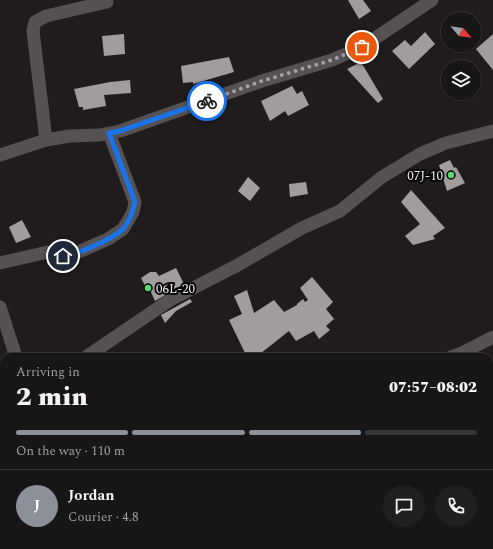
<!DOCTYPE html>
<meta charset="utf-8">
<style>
:root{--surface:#181516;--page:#211e1f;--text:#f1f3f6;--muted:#9f9fa1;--line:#363435;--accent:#8c9099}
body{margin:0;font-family:Spectral,serif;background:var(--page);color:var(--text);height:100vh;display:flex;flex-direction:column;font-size:15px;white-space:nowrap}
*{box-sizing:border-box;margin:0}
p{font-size:13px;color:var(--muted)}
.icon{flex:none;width:22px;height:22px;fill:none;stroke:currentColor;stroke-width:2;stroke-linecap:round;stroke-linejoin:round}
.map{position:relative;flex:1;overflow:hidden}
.panel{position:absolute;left:0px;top:353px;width:493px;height:196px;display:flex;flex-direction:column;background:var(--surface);border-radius:12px 12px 0 0;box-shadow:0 1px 3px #0004,0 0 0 1px var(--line)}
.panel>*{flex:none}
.needle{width:26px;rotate:118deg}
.fabs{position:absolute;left:441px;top:12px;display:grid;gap:8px}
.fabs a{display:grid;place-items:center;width:40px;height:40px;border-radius:50%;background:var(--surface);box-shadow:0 1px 3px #0004,0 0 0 1px var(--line);font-size:20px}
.pin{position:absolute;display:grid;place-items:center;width:34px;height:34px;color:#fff;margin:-17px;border:2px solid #fff;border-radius:50%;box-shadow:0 1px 4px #0007}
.courier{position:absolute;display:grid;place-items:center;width:40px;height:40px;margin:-20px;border:3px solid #1a73e8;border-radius:50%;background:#fff;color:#222;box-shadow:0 1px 5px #0007}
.summary em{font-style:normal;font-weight:800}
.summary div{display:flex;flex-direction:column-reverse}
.summary{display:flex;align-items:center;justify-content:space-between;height:68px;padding:0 16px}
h1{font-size:26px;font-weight:800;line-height:30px}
.bar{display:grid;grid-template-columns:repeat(4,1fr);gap:6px 4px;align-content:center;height:48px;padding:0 16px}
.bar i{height:5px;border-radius:3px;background:var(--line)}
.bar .active{background:var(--accent)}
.bar p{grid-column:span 4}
.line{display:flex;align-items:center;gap:10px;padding:0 16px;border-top:1px solid var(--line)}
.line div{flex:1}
.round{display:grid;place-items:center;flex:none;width:42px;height:42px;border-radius:21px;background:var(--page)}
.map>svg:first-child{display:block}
</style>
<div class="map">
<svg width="493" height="549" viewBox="0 0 493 549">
<rect width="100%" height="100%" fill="#201c1d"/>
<!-- building -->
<path fill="#a29d9c" d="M348,0H363L371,11L359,19Z
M425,32L435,44L409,69L392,51L405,40L411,46Z
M124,34L125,54L104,56L102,36Z
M493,34V70L476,49Z
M229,57L234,72L193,84V82L183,83L181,66Z
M361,62L383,99L378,103L347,69Z
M130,80L131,93L104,95L106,106L83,110V107H79L74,89L110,82Z
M292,86L297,94L302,91L309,105L288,116L285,111L270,121L261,101Z
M450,160L454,168L456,167L465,183L447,191L439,165Z
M248,177L260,188L250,201L238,191Z
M306,182L308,194L290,197L289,184Z
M411,190L445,228L433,236L435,239L413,245L405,236L420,224L401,202Z
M22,220L31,237L16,243L9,227Z
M176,268L184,284L155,301L150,290L148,291L141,278L150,272H156L159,276Z
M312,277L333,302L326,309L334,319L326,326L330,330L319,339L314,331L296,341L289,331L256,357H247L229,320L242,314L234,296L247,290L254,313L274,300L284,312L297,305V304L303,299L305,302L308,300L300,288Z
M190,299L192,302L176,311L165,323L161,315Z"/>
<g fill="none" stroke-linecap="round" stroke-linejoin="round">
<!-- path -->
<path stroke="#757273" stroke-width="2.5" stroke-dasharray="2 3" stroke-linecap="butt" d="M489,471L493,462
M253,549L259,545
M421,549L425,545"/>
<!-- minor -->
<path stroke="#565253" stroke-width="13" d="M46,140L33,31L35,22L46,16L107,2
M0,155L46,140L70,136L100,135L120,131L262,81L332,60L362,47L432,0
M0,263L48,252L63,256L74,254L108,239L123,229L133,212L135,202L109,133
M0,307L16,357
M86,357L170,300L236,266L302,228L340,211L382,177L420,154L446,143L493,131
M451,357L460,354L493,337
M0,412L4,408
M0,521L4,520
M489,528L493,526
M320,545L326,549
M448,549L455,545"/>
</g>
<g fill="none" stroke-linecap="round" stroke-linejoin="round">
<!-- done -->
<path stroke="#a5a1a2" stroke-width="4" stroke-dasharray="0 7.2" d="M207,101L262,81L332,60L362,47"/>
<!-- route -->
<path stroke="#1a73e8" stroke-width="5" d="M63,256C79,254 110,240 122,230C129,223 133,211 135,202L109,133L120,131L207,101"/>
</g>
<!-- markers -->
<g fill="#5ed56c" stroke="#080707" stroke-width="1.5">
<circle cx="451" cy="175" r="4"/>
<circle cx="148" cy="288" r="4"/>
</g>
<g text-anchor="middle" stroke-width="4" stroke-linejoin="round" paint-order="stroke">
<!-- poi labels -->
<g font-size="13" fill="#ece9ea" stroke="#080707" text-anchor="end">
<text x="443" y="180">07J-10</text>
<text x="156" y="293" text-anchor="start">06L-20</text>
</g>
</g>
</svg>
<div class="fabs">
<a><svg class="needle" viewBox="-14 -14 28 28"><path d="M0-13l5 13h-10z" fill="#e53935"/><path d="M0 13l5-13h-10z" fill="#9f9fa1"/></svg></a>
<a><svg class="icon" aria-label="layers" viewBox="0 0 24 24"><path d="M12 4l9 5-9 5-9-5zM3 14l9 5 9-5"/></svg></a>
</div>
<div class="pin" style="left:362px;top:47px;background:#ea580c"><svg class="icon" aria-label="bag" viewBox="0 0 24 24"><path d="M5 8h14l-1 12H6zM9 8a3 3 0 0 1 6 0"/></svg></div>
<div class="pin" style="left:63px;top:256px;background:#1f2937"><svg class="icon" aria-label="home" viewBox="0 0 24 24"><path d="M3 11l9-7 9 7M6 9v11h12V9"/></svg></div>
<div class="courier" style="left:207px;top:101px"><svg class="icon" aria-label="bike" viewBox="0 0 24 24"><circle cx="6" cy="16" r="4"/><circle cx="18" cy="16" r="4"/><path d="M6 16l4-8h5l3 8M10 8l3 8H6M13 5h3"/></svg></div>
<section class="panel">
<div class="summary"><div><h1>2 min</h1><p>Arriving in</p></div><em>07:57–08:02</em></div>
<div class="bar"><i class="active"></i><i class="active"></i><i class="active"></i><i></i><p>On the way · 110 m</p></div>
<div class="line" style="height:72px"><b class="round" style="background:var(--accent);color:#fff">J</b><div><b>Jordan</b><p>Courier · 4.8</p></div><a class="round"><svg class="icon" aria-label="chat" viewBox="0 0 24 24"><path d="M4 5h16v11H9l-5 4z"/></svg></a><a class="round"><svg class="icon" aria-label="phone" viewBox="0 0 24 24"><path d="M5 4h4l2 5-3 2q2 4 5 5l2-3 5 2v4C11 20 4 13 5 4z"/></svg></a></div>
</section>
</div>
